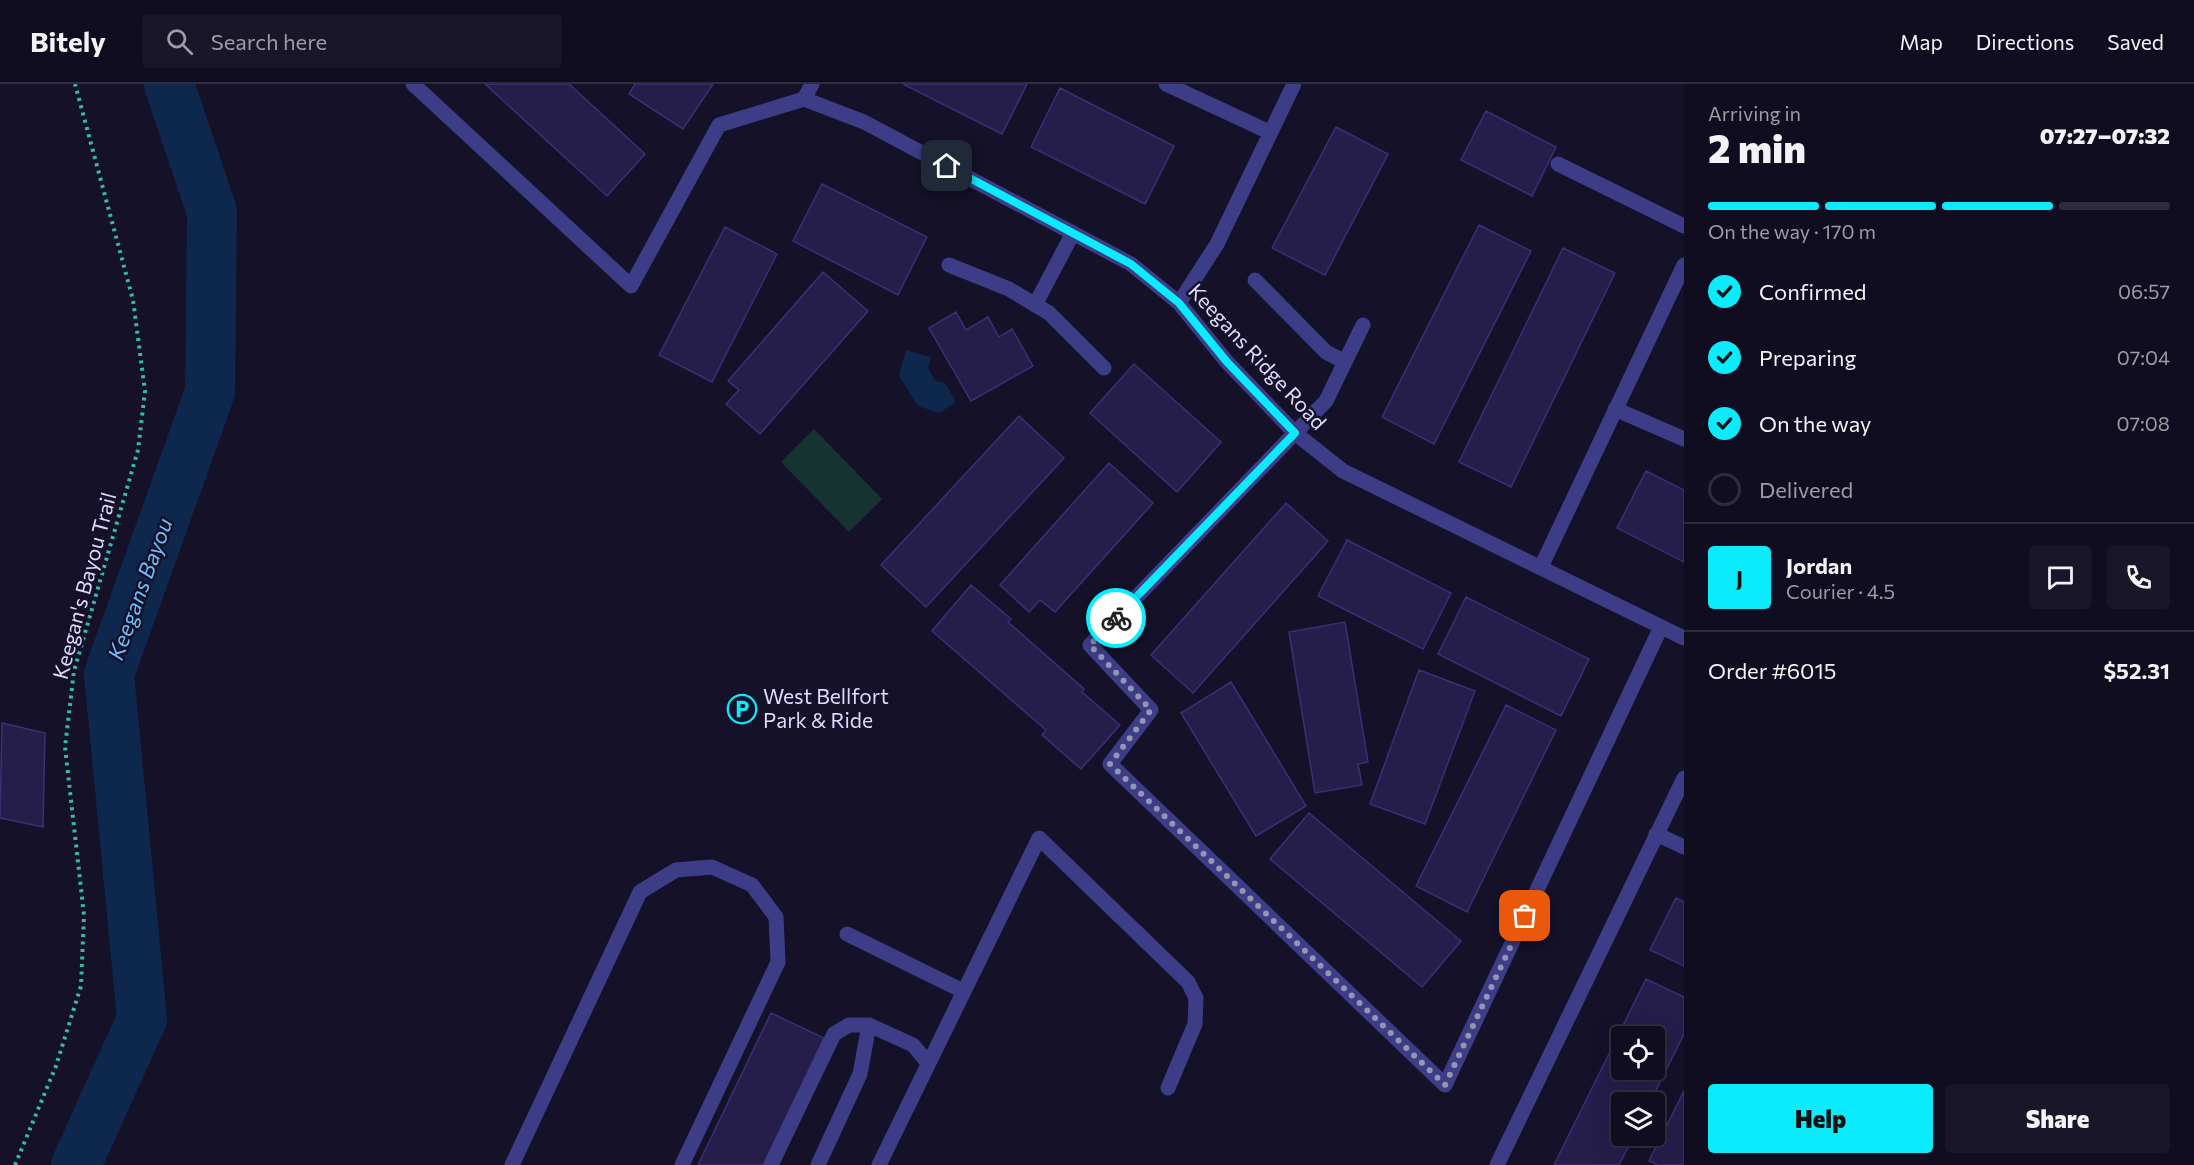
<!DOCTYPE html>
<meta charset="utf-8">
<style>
:root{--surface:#0f0d1f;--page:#181628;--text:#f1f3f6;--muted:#9b9ca4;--line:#2f2d3d;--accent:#0aebfb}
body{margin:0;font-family:Commissioner,sans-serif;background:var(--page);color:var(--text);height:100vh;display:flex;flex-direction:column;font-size:22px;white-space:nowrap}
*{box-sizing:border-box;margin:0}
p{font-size:20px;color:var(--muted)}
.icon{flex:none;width:33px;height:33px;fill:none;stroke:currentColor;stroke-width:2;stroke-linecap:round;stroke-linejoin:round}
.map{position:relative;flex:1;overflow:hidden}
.details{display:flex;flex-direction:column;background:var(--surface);width:510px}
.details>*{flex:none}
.controls{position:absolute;left:1611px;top:942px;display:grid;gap:12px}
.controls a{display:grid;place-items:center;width:54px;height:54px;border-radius:6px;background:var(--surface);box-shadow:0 6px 24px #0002,0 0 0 2px var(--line);font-size:30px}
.pin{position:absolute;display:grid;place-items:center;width:51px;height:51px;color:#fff;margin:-26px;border-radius:12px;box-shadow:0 3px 9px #0006}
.courier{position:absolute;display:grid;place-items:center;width:60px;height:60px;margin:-30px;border:4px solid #0aebfb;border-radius:50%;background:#fff;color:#222;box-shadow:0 2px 8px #0007}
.overview em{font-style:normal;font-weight:800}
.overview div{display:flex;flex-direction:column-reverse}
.overview{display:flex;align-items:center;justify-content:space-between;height:102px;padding:0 24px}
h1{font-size:39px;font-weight:800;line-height:45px}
.bar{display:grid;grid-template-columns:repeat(4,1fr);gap:9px 6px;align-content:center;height:72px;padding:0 24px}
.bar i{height:8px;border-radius:4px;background:var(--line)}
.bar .current{background:var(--accent)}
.bar p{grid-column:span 4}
.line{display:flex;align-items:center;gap:15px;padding:0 24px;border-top:2px solid var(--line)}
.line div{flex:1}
.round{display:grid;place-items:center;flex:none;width:63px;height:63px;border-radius:6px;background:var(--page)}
ol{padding:0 24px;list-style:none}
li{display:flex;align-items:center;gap:18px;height:66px}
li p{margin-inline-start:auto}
li .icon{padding:6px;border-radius:50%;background:var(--accent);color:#111;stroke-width:4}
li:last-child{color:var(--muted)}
li i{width:33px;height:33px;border:3px solid var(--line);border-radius:50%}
.button{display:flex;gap:12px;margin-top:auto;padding:12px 24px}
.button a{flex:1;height:69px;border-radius:6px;background:var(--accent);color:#111;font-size:24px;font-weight:800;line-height:69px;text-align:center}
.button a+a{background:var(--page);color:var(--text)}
header{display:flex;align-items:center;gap:36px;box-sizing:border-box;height:84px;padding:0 30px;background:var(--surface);border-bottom:2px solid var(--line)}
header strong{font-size:28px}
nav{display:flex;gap:33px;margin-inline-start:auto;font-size:21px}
.search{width:420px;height:54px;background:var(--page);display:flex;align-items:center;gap:15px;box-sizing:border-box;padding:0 21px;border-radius:6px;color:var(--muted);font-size:22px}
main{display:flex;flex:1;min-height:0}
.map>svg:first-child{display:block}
</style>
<header>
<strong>Bitely</strong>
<div class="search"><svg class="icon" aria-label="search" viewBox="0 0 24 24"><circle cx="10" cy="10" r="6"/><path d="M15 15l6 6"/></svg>Search here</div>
<nav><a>Map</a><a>Directions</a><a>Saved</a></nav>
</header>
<main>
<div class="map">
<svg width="1684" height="1081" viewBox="0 0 1684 1081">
<rect width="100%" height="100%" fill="#141129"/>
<!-- green -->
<path fill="#143331" d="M814,345L882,415L849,448L781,378Z"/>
<!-- water -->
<path fill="#0e274c" d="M906,266L931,273L928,284L935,297L945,299L956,318L939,329L918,322L899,292Z"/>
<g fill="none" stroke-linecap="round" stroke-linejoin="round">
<!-- river -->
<path stroke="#0e274c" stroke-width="50" d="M76,1081L142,935L109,590L210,308L212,128L169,0"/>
</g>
<!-- building -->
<path fill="#251d4a" stroke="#3b3076" stroke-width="1.5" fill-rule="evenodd" d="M485,0H569L645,70L607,112Z
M635,0H713L683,45L629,10Z
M903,0H1027L1002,50Z
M1060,4L1174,62L1145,120L1031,63Z
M1486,27L1556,63L1532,112L1461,76Z
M1336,43L1388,70L1325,191L1272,164Z
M822,100L927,153L898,211L793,157Z
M1479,141L1531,167L1434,360L1382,333Z
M725,143L777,170L712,298L659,271Z
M1563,164L1615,189L1511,403L1459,378Z
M823,188L868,227L760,350L726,320L739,306L728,297Z
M956,228L966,246L988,233L999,253L1012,245L1033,282L971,317L929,244Z
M1134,280L1221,358L1177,408L1090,329Z
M1019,332L1064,374L926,523L881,481Z
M1109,379L1153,419L1055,528L1040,516L1029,528L1000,501Z
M1646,387L1684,406V478L1617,444Z
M1286,419L1328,457L1193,609L1151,571Z
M1347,456L1451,509L1423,565L1318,512Z
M971,501L1011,535L1008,538L1084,605L1082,608L1120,641L1081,685L1042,651L1046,646L932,547Z
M1466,513L1589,575L1561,632L1438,570Z
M1345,538L1368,678L1358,680L1362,701L1315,709L1289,548Z
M1419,586L1475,607L1425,740L1370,720Z
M1231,598L1306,722L1256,752L1181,629Z
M1506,621L1556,646L1467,828L1416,802Z
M2,639L45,649L43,743L0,734Z
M1309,729L1461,857L1422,903L1270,775Z
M1676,814L1684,818V882L1650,866Z
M1646,895L1684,913V950L1650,1018H1622V1052H1634L1619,1081H1554ZM1622,952H1654V986H1622Z
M771,929L824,954L763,1081H698Z
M1684,1007V1081H1658L1649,1077Z"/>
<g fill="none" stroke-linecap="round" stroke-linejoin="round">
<!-- path -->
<path stroke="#33baad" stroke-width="4" stroke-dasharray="3 4.5" stroke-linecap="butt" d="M15,1081L56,982L81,902L84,831L65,663L74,587L138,366L145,307L133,216L75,0"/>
<!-- service -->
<path stroke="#3d3d87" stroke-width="15" d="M413,0L631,202L719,41L804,15
M1166,0L1269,48
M1558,80L1684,142
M949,181L1009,205L1049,229L1104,284
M1255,196L1326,268L1345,278
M1179,219L1217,160L1294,0
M1035,221L1073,149
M1363,241L1326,317L1090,561L1151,626L1110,680L1445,1001L1661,543
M1615,325L1684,355
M1541,483L1684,181
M1656,750L1684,763
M847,850L963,907
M512,1081L640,808L676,786L712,783L752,801L776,833L778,878L682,1081
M771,1081L834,950L849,941H869L913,961L928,979
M818,1081L860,990L869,941
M879,1081L1039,754L1188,898L1196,914L1195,940L1168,1004
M1497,1081L1684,694"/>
<!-- minor -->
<path stroke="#3d3d87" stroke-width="15" d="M812,0L804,15L864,38L1131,180L1179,219L1227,278L1295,349L1343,387L1684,554"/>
</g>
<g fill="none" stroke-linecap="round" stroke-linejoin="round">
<!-- done -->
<path stroke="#9794b3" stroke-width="6" stroke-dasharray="0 10.8" d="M1116,534L1090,561L1151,626L1110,680L1445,1001L1525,832"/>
<!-- route -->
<path stroke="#0aebfb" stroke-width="8" d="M947,82L1131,180L1179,219L1227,278L1295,349L1116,534"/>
</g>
<!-- icons -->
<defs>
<g id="parking-ring" transform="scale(1.5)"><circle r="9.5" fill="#141129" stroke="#0aebfb" stroke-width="1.5"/><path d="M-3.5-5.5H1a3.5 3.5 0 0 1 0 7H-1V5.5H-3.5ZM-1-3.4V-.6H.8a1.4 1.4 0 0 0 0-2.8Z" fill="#0aebfb"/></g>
</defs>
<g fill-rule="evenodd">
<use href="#parking-ring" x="742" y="625"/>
</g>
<g text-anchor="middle" stroke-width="5" stroke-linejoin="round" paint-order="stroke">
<!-- street labels -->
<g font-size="21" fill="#dddafe" stroke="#141129">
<text transform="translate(1257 273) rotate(47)" y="7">Keegans Ridge Road</text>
<text transform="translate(85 502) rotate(-75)" y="7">Keegan's Bayou Trail</text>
</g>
<!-- poi labels -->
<g font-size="21" fill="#dddafe" stroke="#141129" text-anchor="start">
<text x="763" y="620">West Bellfort<tspan x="763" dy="24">Park &amp; Ride</tspan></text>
</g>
<!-- water labels -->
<g font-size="22" font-style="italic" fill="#6abefc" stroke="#141129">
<text transform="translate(140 505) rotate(-70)" y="8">Keegans Bayou</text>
</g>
</g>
</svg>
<div class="controls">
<a><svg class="icon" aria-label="locate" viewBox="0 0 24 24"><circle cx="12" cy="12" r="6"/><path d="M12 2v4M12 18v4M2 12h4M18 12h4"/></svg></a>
<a><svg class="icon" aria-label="layers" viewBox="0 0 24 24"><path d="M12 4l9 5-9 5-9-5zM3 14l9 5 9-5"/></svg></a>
</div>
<div class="pin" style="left:1525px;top:832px;background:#ea580c"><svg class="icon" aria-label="bag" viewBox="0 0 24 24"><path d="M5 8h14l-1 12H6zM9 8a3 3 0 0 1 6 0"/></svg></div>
<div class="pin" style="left:947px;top:82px;background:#1f2937"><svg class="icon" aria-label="home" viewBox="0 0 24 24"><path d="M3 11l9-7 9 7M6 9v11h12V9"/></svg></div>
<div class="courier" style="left:1116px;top:534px"><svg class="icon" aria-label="bike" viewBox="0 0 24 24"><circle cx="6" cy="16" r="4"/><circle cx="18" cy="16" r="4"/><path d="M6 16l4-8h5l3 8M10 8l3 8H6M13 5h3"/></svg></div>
</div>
<section class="details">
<div class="overview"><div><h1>2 min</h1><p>Arriving in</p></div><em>07:27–07:32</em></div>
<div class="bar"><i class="current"></i><i class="current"></i><i class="current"></i><i></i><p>On the way · 170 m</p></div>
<ol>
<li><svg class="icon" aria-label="check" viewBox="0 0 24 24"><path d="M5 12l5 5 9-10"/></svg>Confirmed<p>06:57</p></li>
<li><svg class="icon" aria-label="check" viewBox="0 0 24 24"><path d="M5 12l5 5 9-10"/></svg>Preparing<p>07:04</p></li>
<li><svg class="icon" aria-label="check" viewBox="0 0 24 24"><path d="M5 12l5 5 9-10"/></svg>On the way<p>07:08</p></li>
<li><i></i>Delivered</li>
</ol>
<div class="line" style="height:108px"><b class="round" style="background:var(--accent);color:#111">J</b><div><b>Jordan</b><p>Courier · 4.5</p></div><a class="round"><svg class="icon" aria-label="chat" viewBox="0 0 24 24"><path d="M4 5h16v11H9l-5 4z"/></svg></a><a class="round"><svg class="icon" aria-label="phone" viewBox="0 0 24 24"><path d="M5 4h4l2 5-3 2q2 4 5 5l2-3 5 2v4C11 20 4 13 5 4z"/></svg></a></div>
<div class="line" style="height:78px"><div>Order #6015</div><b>$52.31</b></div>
<div class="button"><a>Help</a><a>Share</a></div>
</section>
</main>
